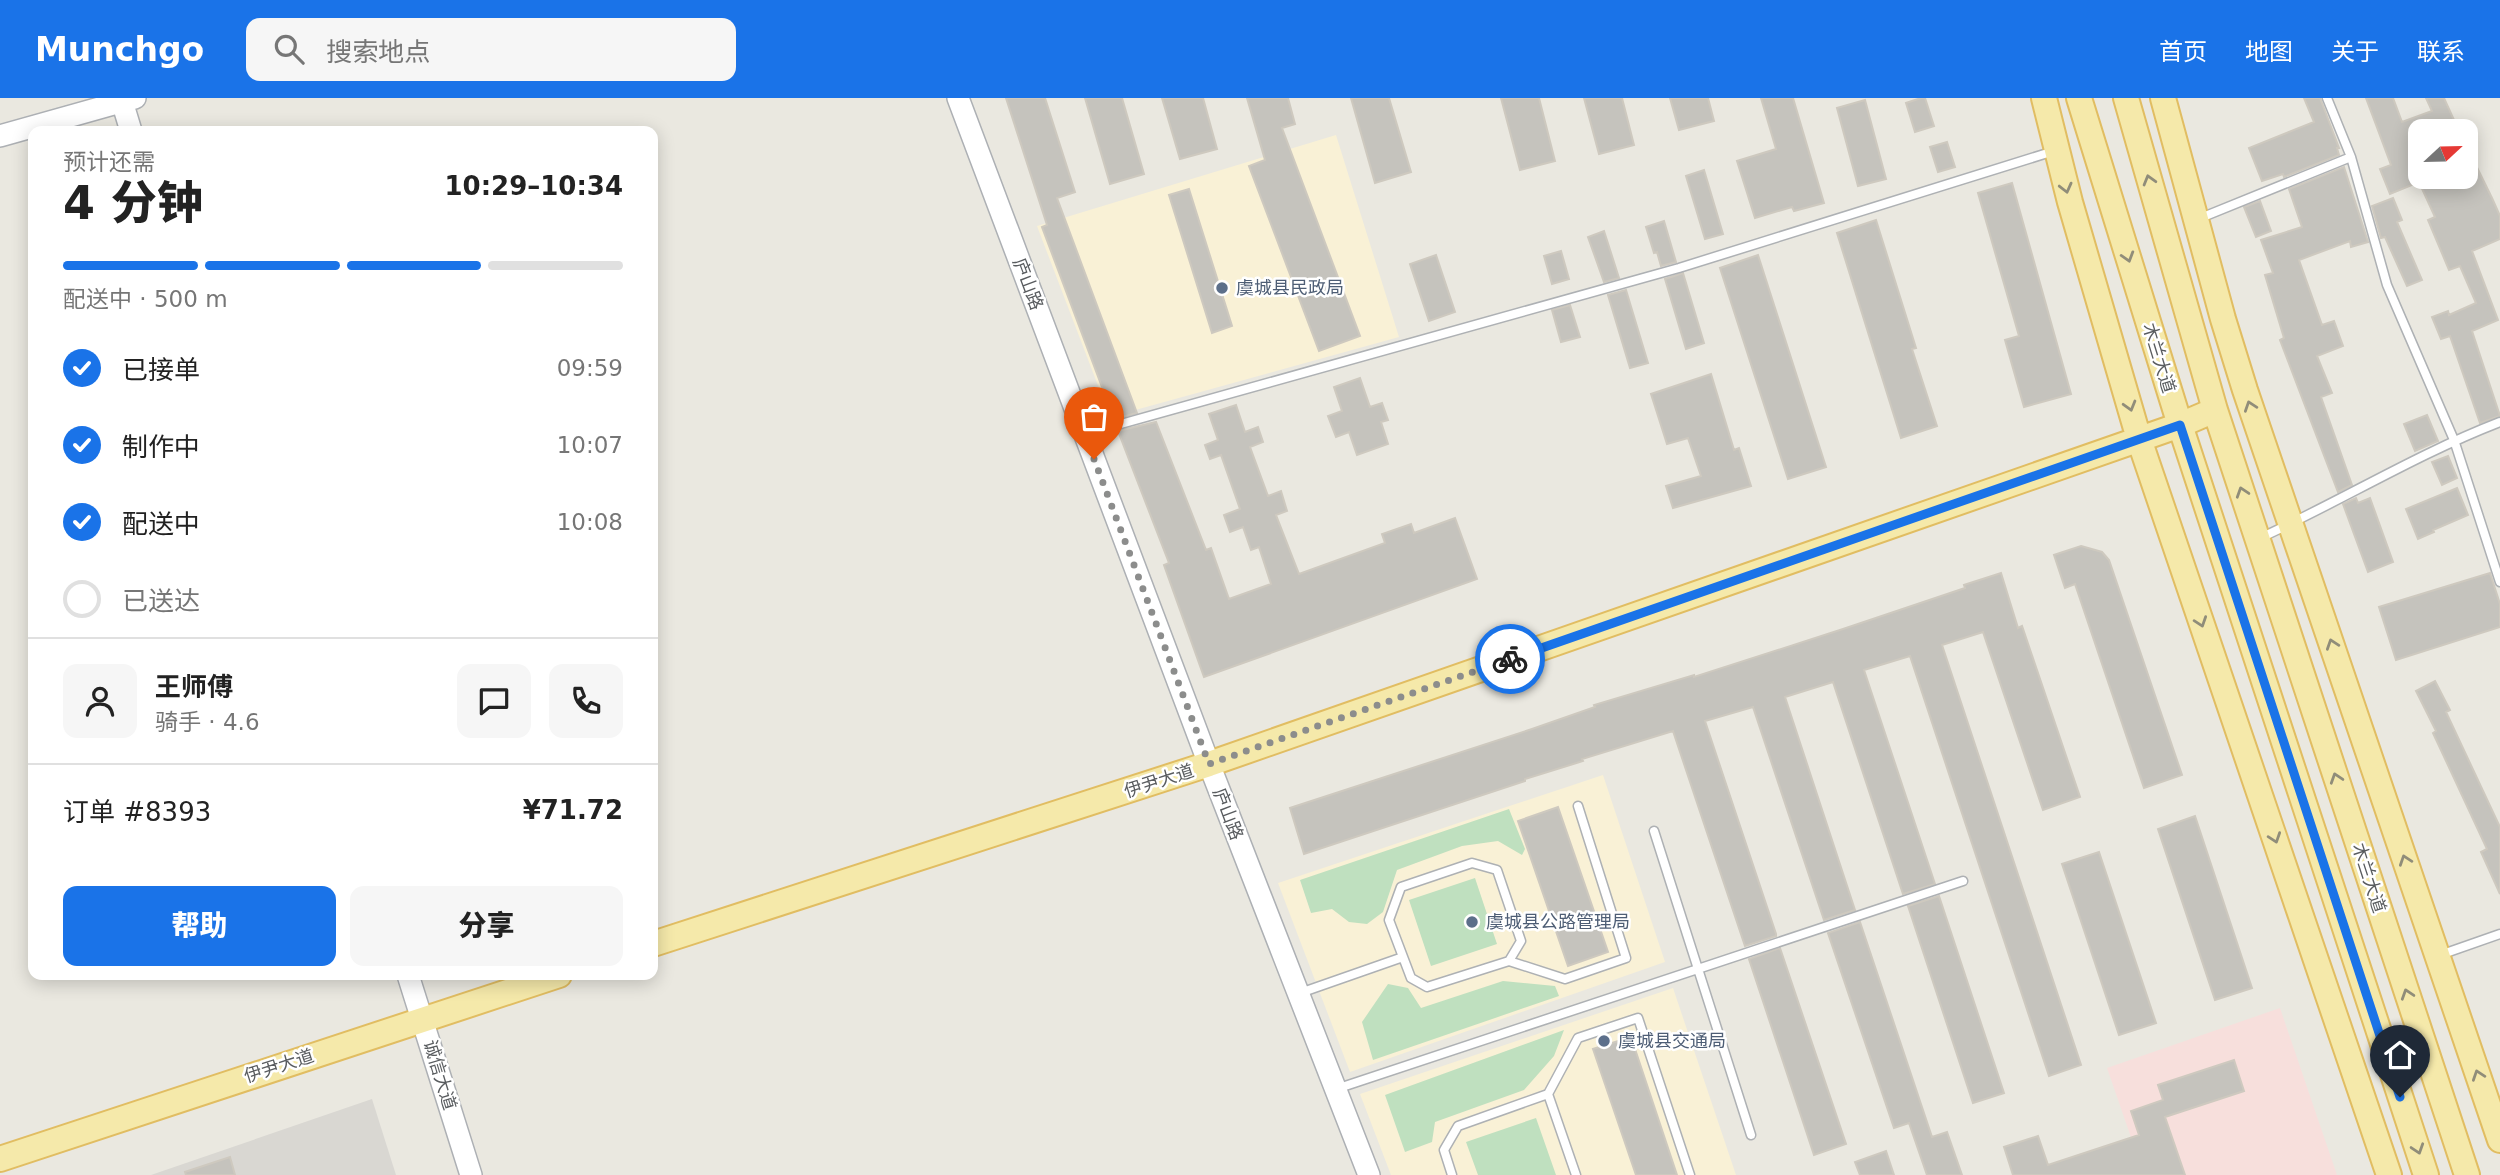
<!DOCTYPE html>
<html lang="zh">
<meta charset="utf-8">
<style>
:root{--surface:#fff;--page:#f6f6f6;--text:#222;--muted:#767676;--line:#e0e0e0;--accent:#1a73e8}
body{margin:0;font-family:"DejaVu Sans","Noto Sans SC",sans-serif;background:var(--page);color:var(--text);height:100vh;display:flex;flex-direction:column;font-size:26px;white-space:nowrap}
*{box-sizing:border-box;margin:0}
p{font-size:23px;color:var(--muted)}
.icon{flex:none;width:38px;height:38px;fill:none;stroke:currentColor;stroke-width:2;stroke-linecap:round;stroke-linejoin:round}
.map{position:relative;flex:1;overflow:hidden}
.sheet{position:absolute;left:28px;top:28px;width:630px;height:854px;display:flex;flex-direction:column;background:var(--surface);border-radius:14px;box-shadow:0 4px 18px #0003}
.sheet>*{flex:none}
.needle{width:46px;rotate:68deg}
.controls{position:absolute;left:2408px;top:21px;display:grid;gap:14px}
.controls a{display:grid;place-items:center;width:70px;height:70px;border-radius:14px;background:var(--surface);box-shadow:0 4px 18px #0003;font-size:35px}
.pin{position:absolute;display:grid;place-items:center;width:60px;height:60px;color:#fff;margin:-72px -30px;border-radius:50% 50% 50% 0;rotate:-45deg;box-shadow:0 0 7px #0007}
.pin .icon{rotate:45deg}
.courier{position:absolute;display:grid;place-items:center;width:70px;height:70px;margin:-35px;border:5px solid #1a73e8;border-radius:50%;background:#fff;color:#222;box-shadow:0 2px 9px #0007}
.head em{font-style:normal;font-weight:800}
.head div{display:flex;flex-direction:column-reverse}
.head{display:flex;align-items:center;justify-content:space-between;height:119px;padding:0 35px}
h1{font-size:46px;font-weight:800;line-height:52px}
.bar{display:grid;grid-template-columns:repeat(4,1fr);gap:10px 7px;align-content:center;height:84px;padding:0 35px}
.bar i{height:9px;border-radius:5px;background:var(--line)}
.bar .on{background:var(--accent)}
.bar p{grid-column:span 4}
.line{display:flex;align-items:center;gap:18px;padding:0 35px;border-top:2px solid var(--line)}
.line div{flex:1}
.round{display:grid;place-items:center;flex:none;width:74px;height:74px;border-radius:14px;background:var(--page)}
ol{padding:0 35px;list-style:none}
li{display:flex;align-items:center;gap:21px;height:77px}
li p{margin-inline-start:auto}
li .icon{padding:7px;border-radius:50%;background:var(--accent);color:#fff;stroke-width:4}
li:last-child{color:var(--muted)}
li i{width:38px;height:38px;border:4px solid var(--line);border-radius:50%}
.primary-button{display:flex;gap:14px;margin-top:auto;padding:14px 35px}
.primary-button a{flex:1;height:80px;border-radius:14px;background:var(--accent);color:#fff;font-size:28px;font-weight:800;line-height:80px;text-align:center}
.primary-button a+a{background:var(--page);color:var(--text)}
header{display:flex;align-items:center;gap:42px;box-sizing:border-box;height:98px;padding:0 35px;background:var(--accent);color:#fff}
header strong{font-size:33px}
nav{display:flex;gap:38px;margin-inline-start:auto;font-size:24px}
.search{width:490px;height:63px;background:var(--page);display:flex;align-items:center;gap:18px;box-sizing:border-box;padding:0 24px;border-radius:14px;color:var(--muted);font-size:26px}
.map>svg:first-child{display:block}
</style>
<header>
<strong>Munchgo</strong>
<div class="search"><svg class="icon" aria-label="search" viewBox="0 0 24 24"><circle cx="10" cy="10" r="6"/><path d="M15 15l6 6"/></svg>搜索地点</div>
<nav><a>首页</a><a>地图</a><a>关于</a><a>联系</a></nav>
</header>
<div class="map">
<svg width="2500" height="1077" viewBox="0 0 2500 1077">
<rect width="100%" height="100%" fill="#eae8e0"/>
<!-- commercial -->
<path fill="#f9f1d6" d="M1336,37L1399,239L1110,319L1037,128Z
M1603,677L1665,864L1350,974L1278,785Z
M1673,890L1736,1077H1391L1360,996Z"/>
<!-- industrial -->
<path fill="#d9d7d2" d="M372,1001L396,1077H151Z"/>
<!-- medical -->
<path fill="#f7dfdc" d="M2280,910L2337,1077H2144L2107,970Z"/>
<!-- green -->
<path fill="#bfe0bf" d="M1509,711L1525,751L1522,757L1498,743L1462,748L1397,772L1383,814L1367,826L1349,824L1332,811L1311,815L1300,782Z
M1475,780L1497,846L1431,868L1409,802Z
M1503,883L1555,888L1559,898L1373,962L1362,924L1388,886L1408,890L1421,910Z
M1564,932L1554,958L1524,992L1435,1024L1432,1044L1405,1054L1385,997Z
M1536,1020L1556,1077H1478L1466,1044Z"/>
<!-- building -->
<path fill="#c5c3bd" stroke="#cec9bf" stroke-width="2" d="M1006,0H1045L1075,94L1057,100L1137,315L1114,321L1042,129L1047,127Z
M1085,0H1122L1144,76L1110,86Z
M1162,0H1203L1217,51L1180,61Z
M1247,0H1288L1295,26L1282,30L1360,238L1319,253L1249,68L1265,62Z
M1351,0H1389L1411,74L1375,85Z
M1501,0H1539L1555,63L1520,72Z
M1584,0H1622L1634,47L1599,56Z
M1670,0H1708L1714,23L1679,32Z
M1761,0H1793L1824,105L1794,113L1792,109L1755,120L1737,63L1776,51Z
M1921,0H1925L1934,28L1915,34L1906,5Z
M2304,0H2320L2339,50H2337L2339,57L2284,79L2283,76L2262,83L2249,50L2314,24Z
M2366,0H2393L2402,24L2432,13L2426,0H2444L2459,33H2420V79H2466V47L2492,100L2500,118V141L2472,153L2498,222L2472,233L2500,318L2480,325L2450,238L2441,241L2432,219L2448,213L2449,217L2476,205L2460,168L2449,172L2428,122L2435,119L2419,84L2390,96L2380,71L2391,67Z
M1865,2L1886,81L1858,88L1837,10Z
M1947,44L1955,69L1938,74L1930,49Z
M2344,69L2368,144L2351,149L2350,143L2299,162L2322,227L2334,223L2343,248L2317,258L2332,295L2321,299L2352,387L2338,394L2280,242L2284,240L2265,177L2273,175L2261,142L2302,129L2289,91Z
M1704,72L1723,136L1705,141L1686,78Z
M2012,85L2071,296L2024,309L2005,242L2019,238L1978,95Z
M1189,91L1232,228L1212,235L1169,97Z
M2393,100L2402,122L2397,124L2422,182L2407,188L2385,139L2381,140L2372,108Z
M2260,103L2271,133L2256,139L2244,109Z
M1876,122L1916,250L1912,251L1937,328L1901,340L1837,135Z
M1664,123L1676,164L1661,168L1657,154L1654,155L1646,129Z
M1604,133L1619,180L1604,184L1588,139Z
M1561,153L1569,181L1552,186L1544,158Z
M1436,157L1455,214L1429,223L1410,166Z
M1758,157L1826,369L1788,381L1720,170Z
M1683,175L1704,245L1686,251L1665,181Z
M1626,192L1648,265L1630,270L1608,197Z
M1570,207L1580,239L1561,244L1552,212Z
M1711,276L1734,352L1739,350L1751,388L1673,410L1666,388L1701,378L1688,340L1667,346L1651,296Z
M1360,280L1370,309L1382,305L1388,322L1381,324L1388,346L1357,357L1349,334L1336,339L1328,318L1342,313L1334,289Z
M1236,307L1245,334L1258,329L1263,344L1250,349L1268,398L1281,393L1287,413L1276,417L1299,476L1385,445L1382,436L1411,426L1414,435L1455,420L1477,481L1204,579L1164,467L1169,465L1118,333L1156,324L1206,452L1211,450L1229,501L1271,486L1259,449L1251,452L1243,429L1230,434L1224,417L1240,411L1221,357L1210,361L1205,347L1218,342L1209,316Z
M2427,317L2438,343L2415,353L2404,326Z
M2448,358L2457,380L2442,387L2432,364Z
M2457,390L2468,417L2433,432L2434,434L2418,441L2406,411Z
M2356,400L2358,405L2370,400L2393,464L2368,474L2343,406Z
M2081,448L2102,454L2109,462L2182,677L2144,690L2075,486L2065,490L2054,457Z
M2001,475L2018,530L2022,528L2080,699L2043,712L1983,534L1942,547L2081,967L2049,978L1910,558L1864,572L1935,786L1903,796L1833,584L1785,599L1855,812L1824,822L1753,609L1705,623L1776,836V838L1745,848L1673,633L1582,661L1583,663L1525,681V683L1304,756L1290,710L1532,631L1595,609L1594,607L1694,577V579L1843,531L1965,490L1964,487Z
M2490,475L2500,506V529L2396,562L2379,509Z
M2435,583L2450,612L2446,614L2500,729V796L2481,754L2487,751L2433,635L2436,633L2416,593Z
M1558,709L1608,854L1568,868L1518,723Z
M2195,718L2252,890L2215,902L2158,731Z
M2099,754L2156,925L2119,937L2062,766Z
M1939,798L2004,995L1973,1005L1908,808Z
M1860,824L1932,1039L1947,1034L1962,1077H1927L1909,1025L1894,1030L1828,835Z
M1780,850L1846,1046L1814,1057L1749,861Z
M1631,939L1677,1077H1636L1593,951Z
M2234,962L2244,993L2165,1019L2185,1077H2013L2004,1049L2038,1038L2048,1067L2139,1037L2131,1013L2163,1002L2158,987Z
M1886,1053L1894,1077H1860L1855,1064Z
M230,1059L235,1077H186L185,1074Z"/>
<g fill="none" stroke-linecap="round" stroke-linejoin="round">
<!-- lane casing -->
<g stroke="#aeb1b4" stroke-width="11">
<path id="lane" d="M2327,0L2351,59L2387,187L2454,342L2500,484
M2198,121L2351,59
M1085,336L1679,170L2054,53
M2260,440C2341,403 2417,356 2500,324
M1654,733L1751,1037
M1472,765L1497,772L1521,843L1509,863L1427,889L1411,880L1389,822L1401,789Z
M2440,857L2500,836
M1509,863L1565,881L1626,860L1578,708
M1300,895L1403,859
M1336,991L1963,783
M1452,1077L1444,1052L1458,1028L1548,996
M1576,1077L1548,996L1578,940L1638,920L1690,1077"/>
</g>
<!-- secondary casing -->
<g stroke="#adb0b4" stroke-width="24">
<path id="secondary" d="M121,0L131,33
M958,0L1209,666L1369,1077
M0,38L135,0
M408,877L471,1077"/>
</g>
<!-- primary casing -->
<g stroke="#e1bd62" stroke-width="28">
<path id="primary" d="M2044,0L2070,104L2139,341L2389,1077
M2079,0L2180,327L2426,1077
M2126,0L2215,312L2467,1077
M2163,0L2223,221L2245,292L2500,1042
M653,846L1209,666L2180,327L2215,312
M0,1061L559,877"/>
</g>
<!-- lane -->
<use href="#lane" stroke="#fff" stroke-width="8"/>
<!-- secondary -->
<use href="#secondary" stroke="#fff" stroke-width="21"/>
<!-- primary -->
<use href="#primary" stroke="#f5e9aa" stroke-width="24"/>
</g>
<!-- one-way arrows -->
<defs><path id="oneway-chevron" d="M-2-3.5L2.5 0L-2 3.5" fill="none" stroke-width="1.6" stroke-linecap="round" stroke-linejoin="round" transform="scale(1.75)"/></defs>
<g stroke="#908d79">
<use href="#oneway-chevron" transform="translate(2149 82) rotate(-106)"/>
<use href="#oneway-chevron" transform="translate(2066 90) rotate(76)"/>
<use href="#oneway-chevron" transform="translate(2128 159) rotate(73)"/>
<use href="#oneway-chevron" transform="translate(2130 308) rotate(74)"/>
<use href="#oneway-chevron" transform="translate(2250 308) rotate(-109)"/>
<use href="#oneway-chevron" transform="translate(2242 394) rotate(-108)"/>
<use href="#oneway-chevron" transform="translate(2201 524) rotate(71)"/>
<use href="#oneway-chevron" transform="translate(2332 546) rotate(-109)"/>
<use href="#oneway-chevron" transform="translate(2336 680) rotate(-108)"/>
<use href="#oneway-chevron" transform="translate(2275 740) rotate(71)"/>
<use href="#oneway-chevron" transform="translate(2405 762) rotate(-109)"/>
<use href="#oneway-chevron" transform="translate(2407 896) rotate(-108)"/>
<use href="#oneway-chevron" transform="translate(2478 977) rotate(-109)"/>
<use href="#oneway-chevron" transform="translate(2418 1051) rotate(72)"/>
</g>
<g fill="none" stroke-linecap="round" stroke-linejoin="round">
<!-- done -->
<path stroke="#8c8d8c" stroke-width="7" stroke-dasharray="0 12.6" d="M1094,361L1209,666L1510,561"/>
<!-- route -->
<path stroke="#1a73e8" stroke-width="9" d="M1510,561L2180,327L2400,999"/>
</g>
<!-- markers -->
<g fill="#5c6f8a" stroke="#fff" stroke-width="2.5">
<circle cx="1222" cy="190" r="7"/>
<circle cx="1472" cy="824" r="7"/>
<circle cx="1604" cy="943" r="7"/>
</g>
<g text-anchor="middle" stroke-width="5" stroke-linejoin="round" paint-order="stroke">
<!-- street labels -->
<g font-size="18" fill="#595c5f" stroke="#fff">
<text transform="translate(1028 186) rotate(69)" y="6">庐山路</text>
<text transform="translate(2159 260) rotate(73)" y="6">木兰大道</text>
<text transform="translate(1159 683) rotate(-18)" y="6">伊尹大道</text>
<text transform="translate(1228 716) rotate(69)" y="6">庐山路</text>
<text transform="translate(2369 780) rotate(72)" y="6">木兰大道</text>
<text transform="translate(279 968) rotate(-18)" y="6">伊尹大道</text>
<text transform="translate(440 977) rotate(73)" y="6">诚信大道</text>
</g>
<!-- service labels -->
<g font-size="18" fill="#4e5e75" stroke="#fff" text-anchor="start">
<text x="1236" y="196">虞城县民政局</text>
<text x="1486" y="830">虞城县公路管理局</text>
<text x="1618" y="949">虞城县交通局</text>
</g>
</g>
</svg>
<div class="controls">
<a><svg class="needle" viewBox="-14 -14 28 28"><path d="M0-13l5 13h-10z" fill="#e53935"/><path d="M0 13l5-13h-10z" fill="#767676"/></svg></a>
</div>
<div class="pin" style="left:1094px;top:361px;background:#ea580c"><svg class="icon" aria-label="bag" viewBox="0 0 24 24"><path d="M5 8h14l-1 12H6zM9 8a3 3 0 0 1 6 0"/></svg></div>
<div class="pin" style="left:2400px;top:999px;background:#1f2937"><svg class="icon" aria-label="home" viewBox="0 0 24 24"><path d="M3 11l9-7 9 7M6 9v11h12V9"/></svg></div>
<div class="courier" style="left:1510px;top:561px"><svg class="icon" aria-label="bike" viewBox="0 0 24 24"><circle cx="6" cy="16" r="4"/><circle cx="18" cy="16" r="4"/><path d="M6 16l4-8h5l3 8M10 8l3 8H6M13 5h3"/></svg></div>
<section class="sheet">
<div class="head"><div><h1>4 分钟</h1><p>预计还需</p></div><em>10:29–10:34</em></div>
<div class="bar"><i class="on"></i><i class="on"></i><i class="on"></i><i></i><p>配送中 · 500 m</p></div>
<ol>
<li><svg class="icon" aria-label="check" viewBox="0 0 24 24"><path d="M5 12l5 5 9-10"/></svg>已接单<p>09:59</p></li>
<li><svg class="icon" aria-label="check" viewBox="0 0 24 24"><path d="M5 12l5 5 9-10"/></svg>制作中<p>10:07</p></li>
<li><svg class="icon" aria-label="check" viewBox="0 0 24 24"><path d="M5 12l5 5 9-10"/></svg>配送中<p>10:08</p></li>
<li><i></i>已送达</li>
</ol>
<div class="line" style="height:126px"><a class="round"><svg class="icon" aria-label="person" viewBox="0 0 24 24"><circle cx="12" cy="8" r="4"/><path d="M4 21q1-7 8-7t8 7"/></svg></a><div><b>王师傅</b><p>骑手 · 4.6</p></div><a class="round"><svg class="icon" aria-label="chat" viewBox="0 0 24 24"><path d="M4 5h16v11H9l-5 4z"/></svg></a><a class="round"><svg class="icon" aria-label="phone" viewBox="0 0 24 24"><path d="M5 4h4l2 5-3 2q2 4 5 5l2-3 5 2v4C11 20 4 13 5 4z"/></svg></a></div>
<div class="line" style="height:91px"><div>订单 #8393</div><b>¥71.72</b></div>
<div class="primary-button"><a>帮助</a><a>分享</a></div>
</section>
</div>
